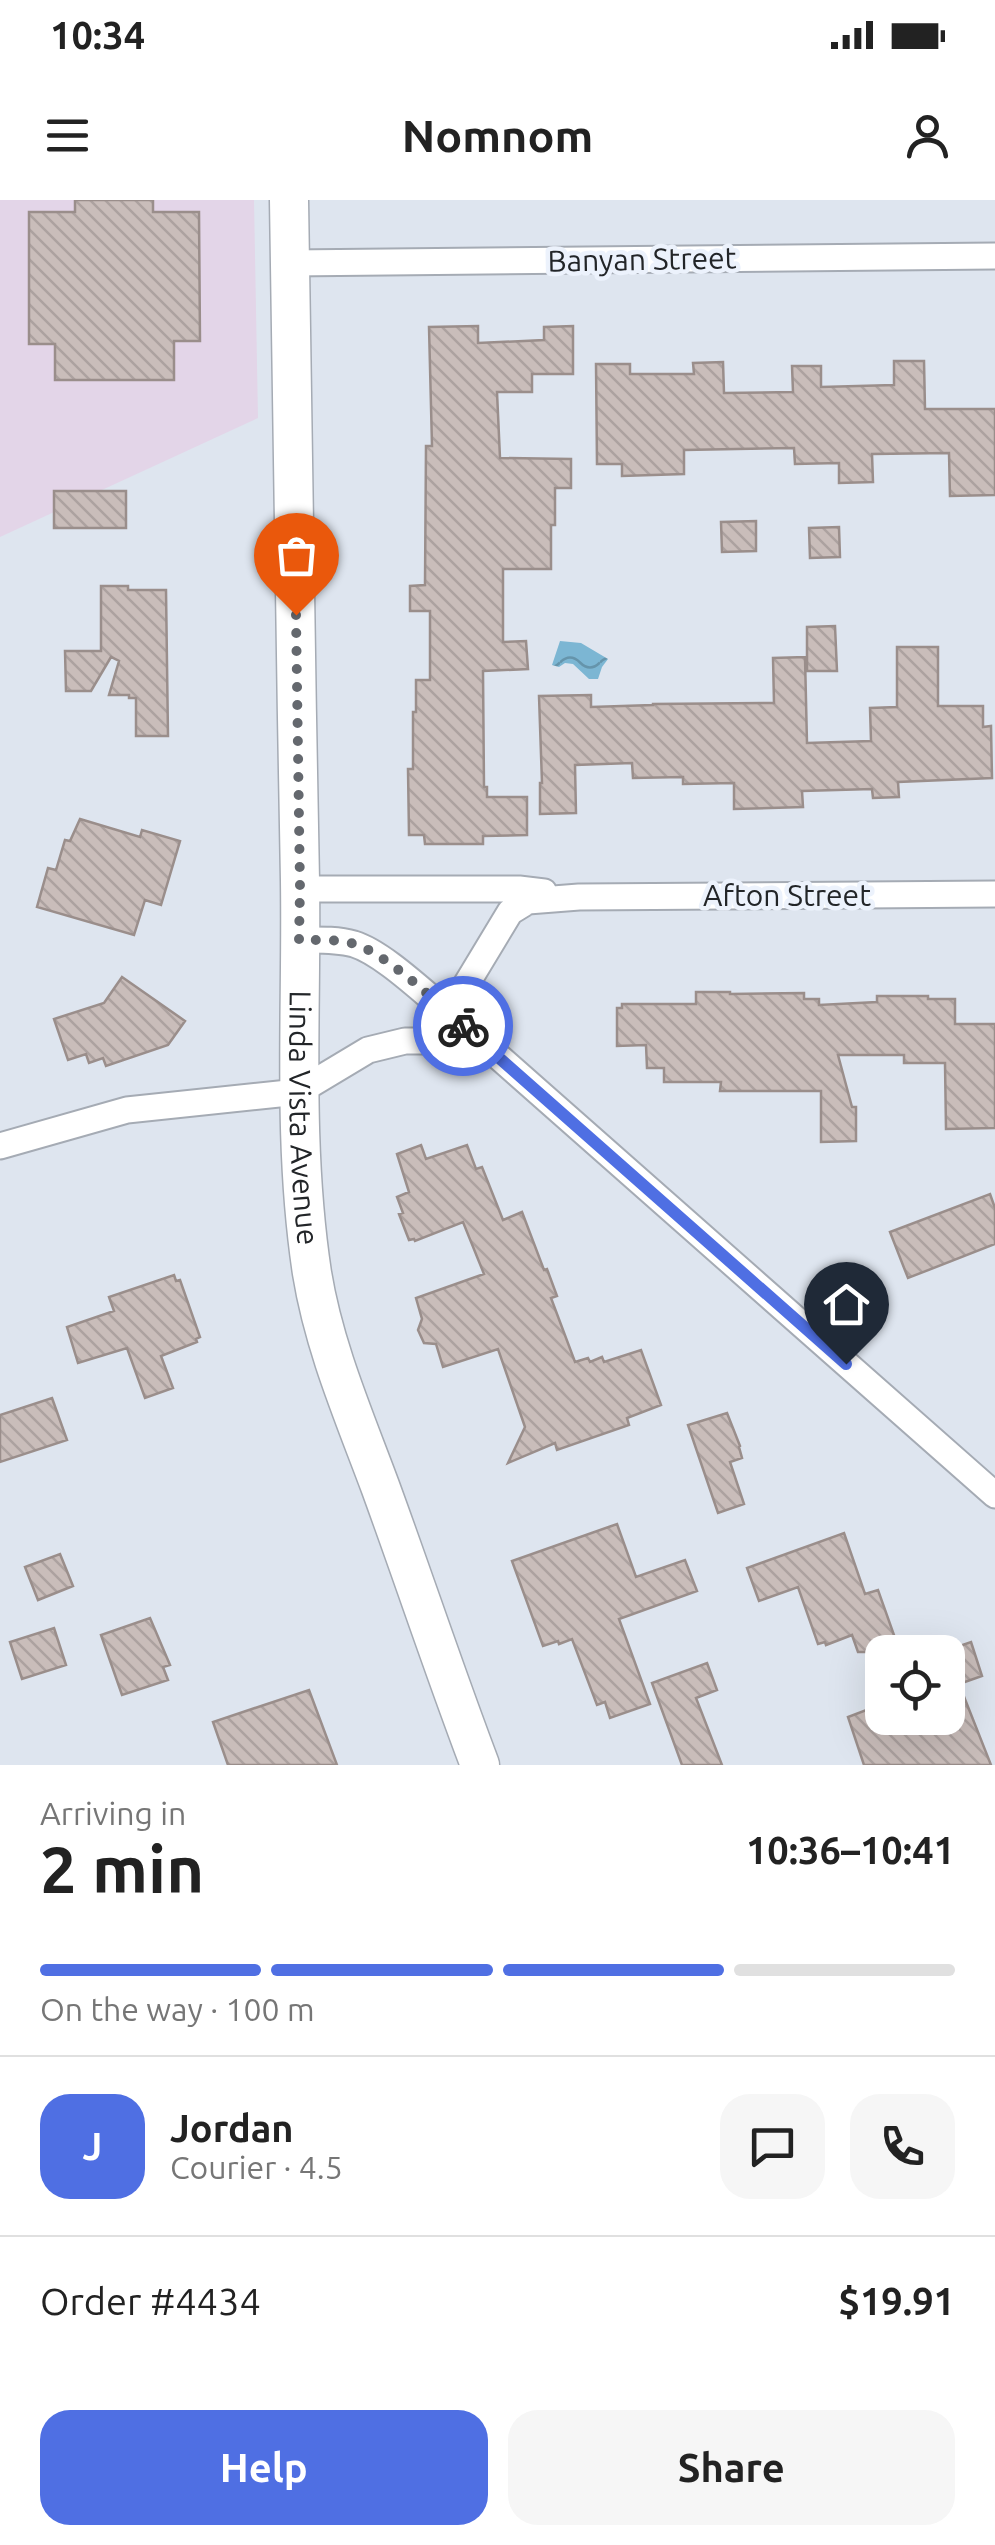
<!DOCTYPE html>
<meta charset="utf-8">
<style>
:root{--surface:#fff;--page:#f6f6f6;--text:#222;--muted:#767676;--line:#e0e0e0;--accent:#4f6fe3}
body{margin:0;font-family:Ubuntu,sans-serif;background:var(--page);color:var(--text);height:100vh;display:flex;flex-direction:column;font-size:38px;white-space:nowrap}
*{box-sizing:border-box;margin:0}
p{font-size:32px;color:var(--muted)}
.icon{flex:none;width:55px;height:55px;fill:none;stroke:currentColor;stroke-width:2;stroke-linecap:round;stroke-linejoin:round}
.map{position:relative;height:1565px;overflow:hidden}
.side{display:flex;flex-direction:column;background:var(--surface);flex:1}
.side>*{flex:none}
.buttons{position:absolute;left:865px;top:1435px;display:grid;gap:20px}
.buttons a{display:grid;place-items:center;width:100px;height:100px;border-radius:20px;background:var(--surface);box-shadow:0 10px 40px #0002;font-size:50px}
.pin{position:absolute;display:grid;place-items:center;width:85px;height:85px;color:#fff;margin:-102px -42px;border-radius:50% 50% 50% 0;rotate:-45deg;box-shadow:0 0 10px #0007}
.pin .icon{rotate:45deg}
.courier{position:absolute;display:grid;place-items:center;width:100px;height:100px;margin:-50px;border:8px solid #4f6fe3;border-radius:50%;background:#fff;color:#222;box-shadow:0 2px 12px #0007}
.overview em{font-style:normal;font-weight:600}
.overview div{display:flex;flex-direction:column-reverse}
.overview{display:flex;align-items:center;justify-content:space-between;height:170px;padding:0 40px}
h1{font-size:65px;font-weight:600;line-height:75px}
.bar{display:grid;grid-template-columns:repeat(4,1fr);gap:15px 10px;align-content:center;height:120px;padding:0 40px}
.bar i{height:12px;border-radius:8px;background:var(--line)}
.bar .selected{background:var(--accent)}
.bar p{grid-column:span 4}
.line{display:flex;align-items:center;gap:25px;padding:0 40px;border-top:2px solid var(--line)}
.line div{flex:1}
.round{display:grid;place-items:center;flex:none;width:105px;height:105px;border-radius:30px;background:var(--page)}
.action{display:flex;gap:20px;margin-top:auto;padding:20px 40px}
.action a{flex:1;height:115px;border-radius:30px;background:var(--accent);color:#fff;font-size:40px;font-weight:600;line-height:115px;text-align:center}
.action a+a{background:var(--page);color:var(--text)}
.status{display:flex;justify-content:space-between;align-items:center;height:70px;padding:0 50px;background:var(--surface);direction:ltr}
.status svg{height:28px;fill:currentColor}
header{display:flex;justify-content:space-between;align-items:center;height:130px;padding:0 40px;background:var(--surface);font-size:45px;font-weight:600}
.map>svg:first-child{display:block}
</style>
<div class="status"><b>10:34</b><svg viewBox="0 0 49 12"><path d="M0 12V9h3v3zM5 12V6h3v6zM10 12V3h3v9zM15 12V0h3v12zM26 1h20v11H26zM47 4h2v5h-2z"/></svg></div>
<header><svg class="icon" aria-label="menu" viewBox="0 0 24 24"><path d="M4 6h16M4 12h16M4 18h16"/></svg>Nomnom<svg class="icon" aria-label="person" viewBox="0 0 24 24"><circle cx="12" cy="8" r="4"/><path d="M4 21q1-7 8-7t8 7"/></svg></header>
<div class="map">
<svg width="995" height="1565" viewBox="0 0 995 1565">
<defs>
<pattern id="water-waves" width="16" height="10" patternUnits="userSpaceOnUse" patternTransform="scale(2.5)"><rect width="16" height="10" fill="#7cb6d3"/><path d="M0 5q4-4 8 0t8 0" fill="none" stroke="#6594ab"/></pattern>
<pattern id="building-back-hatch" width="6" height="6" patternUnits="userSpaceOnUse" patternTransform="scale(2.5)"><rect width="6" height="6" fill="#c9bdba"/><path d="M-1 5l2 2M0 0l6 6M5-1l2 2" fill="none" stroke="#aca2a0"/></pattern>
</defs>
<rect width="100%" height="100%" fill="#dee5ef"/>
<!-- education -->
<path fill="#e3d5e8" d="M0,0H254L258,218L0,337Z"/>
<!-- water -->
<path fill="url(#water-waves)" d="M560,441L581,443L608,459L602,467L598,479H589L573,464L565,463L559,467L552,465Z"/>
<!-- building -->
<path fill="url(#building-back-hatch)" stroke="#9a8e8b" stroke-width="2.5" d="M75,0H153V12H199L200,141H174V180H55V144H29V12H75Z
M478,126V143L544,140V127L573,126V174H532V192H497L500,258L571,259V288H555V325H551V369H503V442L526,441L528,469L483,471L484,587H487V597H527V635L483,636V644H425L424,635H409L408,569H413V512H416V480H430V411H410V386L425,385L426,246H432L429,127Z
M894,161H924L925,209H995V295L950,296L949,253L872,254L873,282L839,283V263L795,264L794,248L684,250V274L622,276V264H597L596,164H630V174H694L693,163L723,162L724,193L793,192L792,166H821V187L894,185Z
M54,291H126V328H54Z
M756,321V351L722,352L721,322Z
M839,327L840,357L810,358L809,328Z
M101,386H128V390H166L168,536H136V498H129V495H109L119,461L111,457L91,491H66L65,451H101Z
M835,426L837,471H807V427Z
M897,447H938V506H983V527L991,526L992,578L898,582L899,597L873,598L872,589L802,591L803,607L734,609V583L683,584V577L633,578L632,563L575,565L576,613L540,614V583H542L539,496L591,495V507L653,505V504L774,503L773,458L805,457L807,543L871,541L870,508L897,507Z
M80,619L140,637L142,630L180,641L161,705L145,700L134,735L37,707L48,668L56,670L65,640L70,641Z
M122,777L185,821L168,845L106,866L103,858L89,863L86,854L68,860L54,819L104,803Z
M696,792H730V794L804,793V799H819V805L877,802V796H928V799H955V824H995V928L946,929L945,863H904V855H838L852,907H856V941L821,942V891H720L721,882H664V868H647L646,845L617,846V808H622V804H696Z
M421,945L426,959L467,945L476,969L482,967L503,1020L522,1012L544,1070L547,1069L557,1096L551,1098L575,1162L588,1158L590,1162L602,1157L604,1162L641,1150L661,1205L627,1218L629,1225L557,1250L555,1243L508,1263L525,1227L498,1149L443,1167L436,1144L424,1143L418,1130L422,1119L416,1098L484,1074L463,1022L415,1041L414,1039L409,1040L399,1014L403,1013L397,997L409,992L397,954Z
M990,994L995,1008V1044L908,1078L890,1032Z
M174,1075L176,1081L180,1080L200,1137L196,1139L197,1142L161,1156L173,1188L145,1198L127,1148L78,1163L67,1127L114,1111L109,1097Z
M52,1198L67,1240L0,1262V1215Z
M727,1213L740,1246L739,1247L742,1258L730,1262L744,1304L718,1313L688,1225Z
M617,1324L636,1377L685,1360L697,1391L619,1419L650,1504L610,1518L605,1502L597,1505L572,1439L559,1444L558,1441L543,1446L512,1361Z
M844,1333L865,1394L878,1390L900,1452H858L852,1435L826,1445L825,1442L818,1444L798,1387L759,1401L747,1368Z
M60,1354L73,1386L38,1400L25,1367Z
M150,1418L170,1465L163,1467L168,1480L122,1495L101,1435Z
M54,1428L66,1465L22,1479L10,1442Z
M971,1442L982,1476L959,1484L991,1565H864L848,1517L882,1504V1518H948V1450Z
M707,1463L717,1490L696,1498L722,1565H682L652,1483Z
M309,1490L337,1565H228L213,1522Z"/>
<g fill="none" stroke-linecap="round" stroke-linejoin="round">
<!-- minor casing -->
<g stroke="#a5abb4" stroke-width="29">
<path id="minor" d="M290,63L995,56
M300,689H519L544,692
M299,740C317,740 336,739 354,744C383,753 424,793 449,813L995,1295
M449,813L510,712L528,701L579,697L995,694
M0,946L127,910L298,892L368,850L405,841H451L485,849"/>
</g>
<!-- secondary casing -->
<g stroke="#a5abb4" stroke-width="41">
<g id="secondary">
<path id="s1" d="M289,0C291,227 296,454 300,681C302,812 292,942 312,1073C324,1147 354,1216 380,1286C414,1379 445,1473 480,1565"/>
</g>
</g>
<!-- minor -->
<use href="#minor" stroke="#fff" stroke-width="25"/>
<!-- secondary -->
<use href="#secondary" stroke="#fff" stroke-width="38"/>
</g>
<g fill="none" stroke-linecap="round" stroke-linejoin="round">
<!-- done -->
<path stroke="#64686e" stroke-width="10" stroke-dasharray="0 18" d="M296,415L300,688L299,740C317,740 337,739 355,744C386,754 438,803 463,826"/>
<!-- route -->
<path stroke="#4f6fe3" stroke-width="12" d="M463,826L846,1164"/>
</g>
<g text-anchor="middle" stroke-width="9" stroke-linejoin="round" paint-order="stroke">
<!-- street labels -->
<g font-size="30" fill="#222528" stroke="#ecf2fc">
<text transform="translate(642 60) rotate(-1)" y="10">Banyan Street</text>
<text x="787" y="706">Afton Street</text>
<text dy="10" stroke="none"><textPath href="#s1" startOffset="918">Linda Vista Avenue</textPath></text>
</g>
</g>
</svg>
<div class="buttons">
<a><svg class="icon" aria-label="locate" viewBox="0 0 24 24"><circle cx="12" cy="12" r="6"/><path d="M12 2v4M12 18v4M2 12h4M18 12h4"/></svg></a>
</div>
<div class="pin" style="left:296px;top:415px;background:#ea580c"><svg class="icon" aria-label="bag" viewBox="0 0 24 24"><path d="M5 8h14l-1 12H6zM9 8a3 3 0 0 1 6 0"/></svg></div>
<div class="pin" style="left:846px;top:1164px;background:#1f2937"><svg class="icon" aria-label="home" viewBox="0 0 24 24"><path d="M3 11l9-7 9 7M6 9v11h12V9"/></svg></div>
<div class="courier" style="left:463px;top:826px"><svg class="icon" aria-label="bike" viewBox="0 0 24 24"><circle cx="6" cy="16" r="4"/><circle cx="18" cy="16" r="4"/><path d="M6 16l4-8h5l3 8M10 8l3 8H6M13 5h3"/></svg></div>
</div>
<section class="side">
<div class="overview"><div><h1>2 min</h1><p>Arriving in</p></div><em>10:36–10:41</em></div>
<div class="bar"><i class="selected"></i><i class="selected"></i><i class="selected"></i><i></i><p>On the way · 100 m</p></div>
<div class="line" style="height:180px"><b class="round" style="background:var(--accent);color:#fff">J</b><div><b>Jordan</b><p>Courier · 4.5</p></div><a class="round"><svg class="icon" aria-label="chat" viewBox="0 0 24 24"><path d="M4 5h16v11H9l-5 4z"/></svg></a><a class="round"><svg class="icon" aria-label="phone" viewBox="0 0 24 24"><path d="M5 4h4l2 5-3 2q2 4 5 5l2-3 5 2v4C11 20 4 13 5 4z"/></svg></a></div>
<div class="line" style="height:130px"><div>Order #4434</div><b>$19.91</b></div>
<div class="action"><a>Help</a><a>Share</a></div>
</section>
